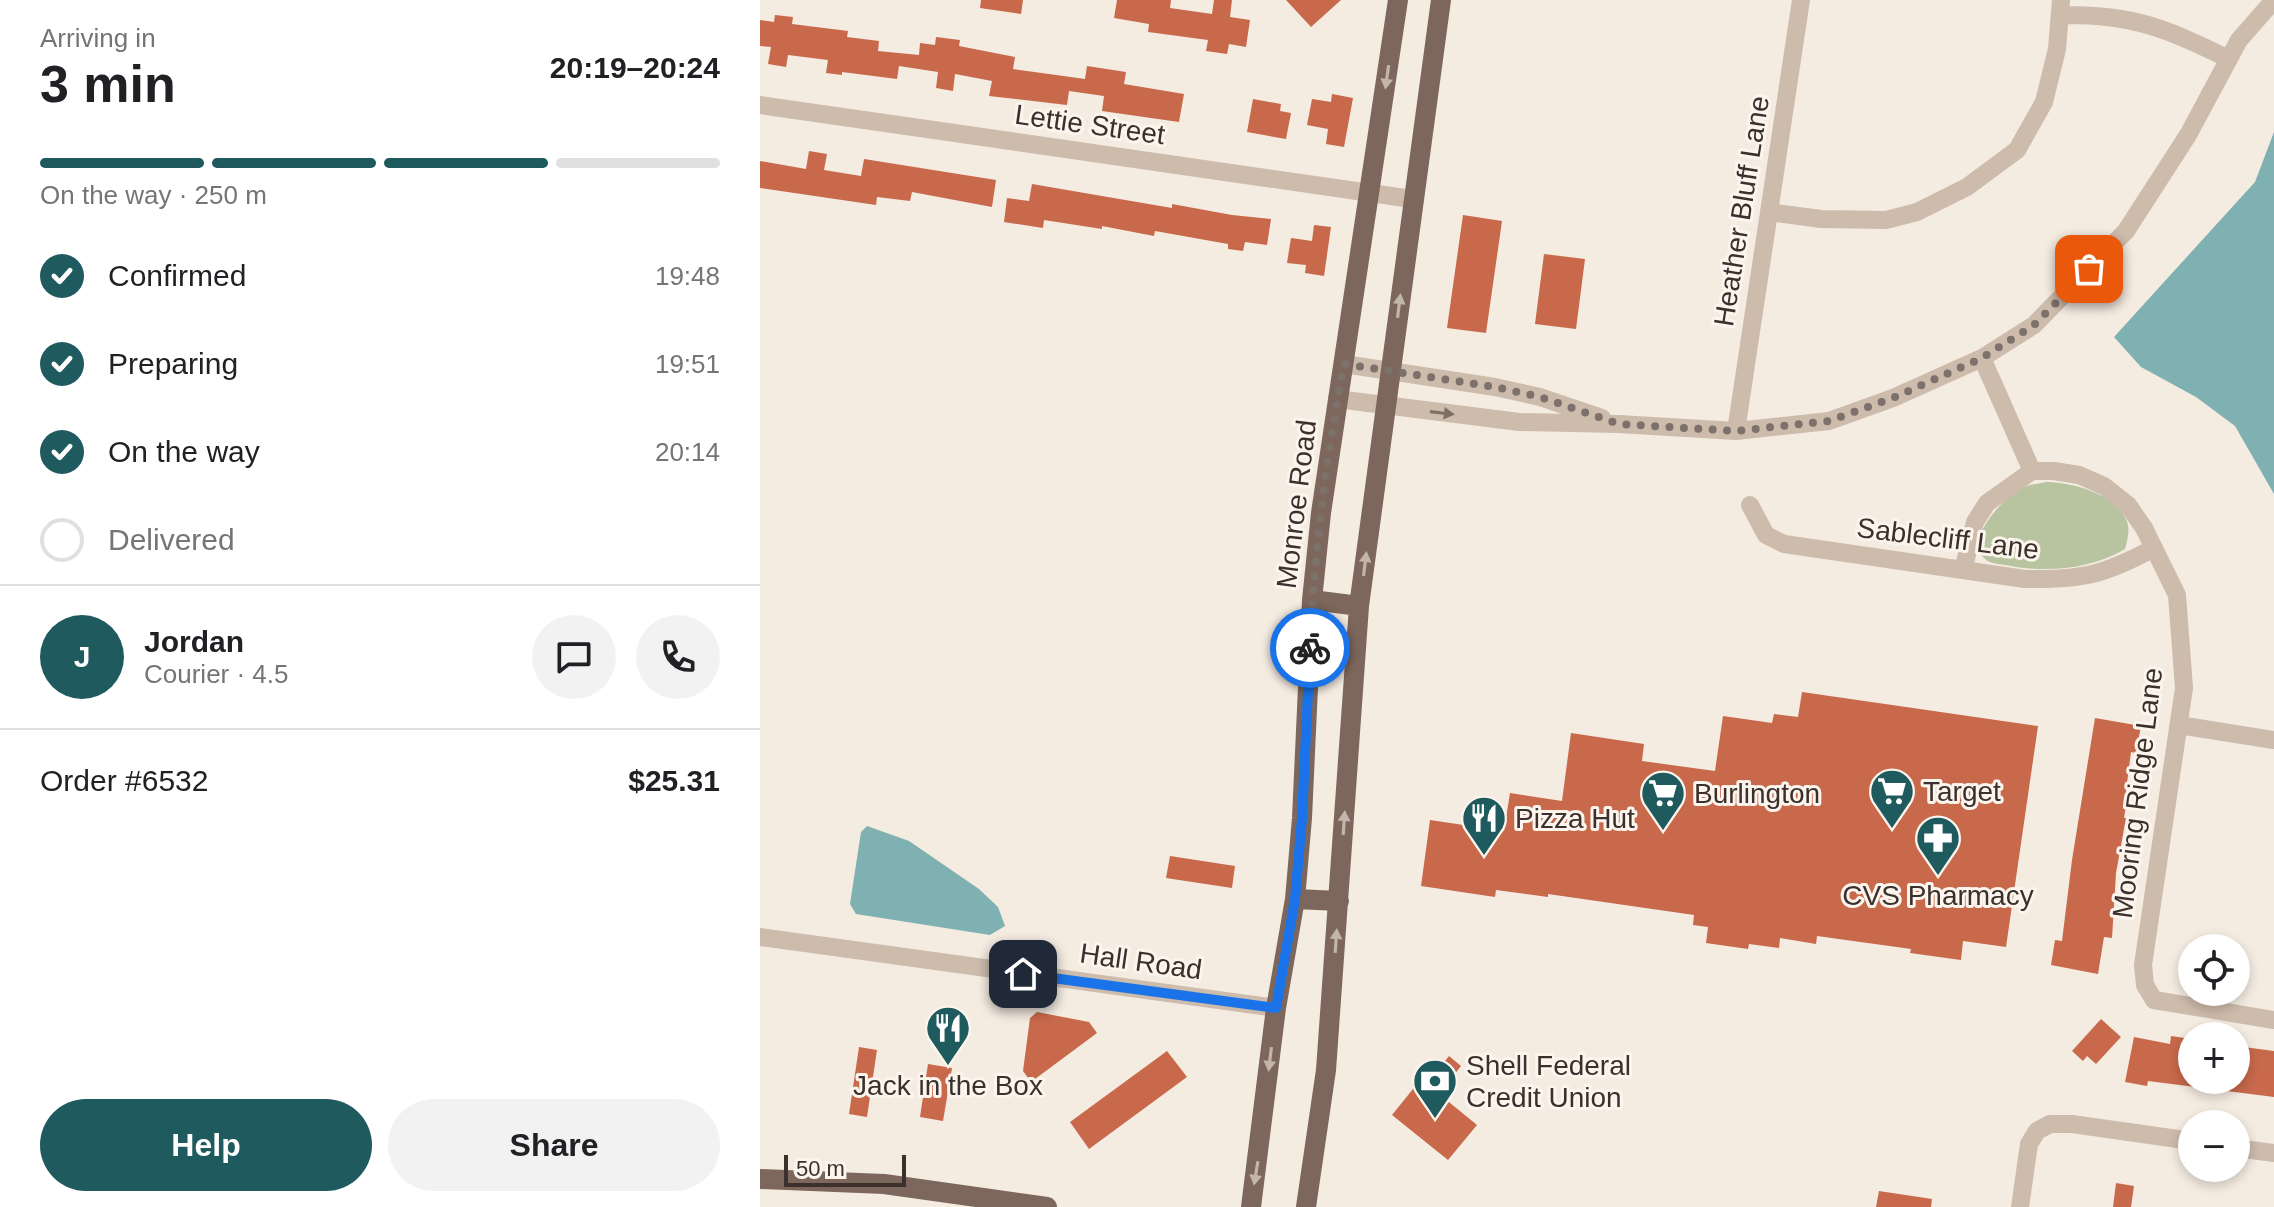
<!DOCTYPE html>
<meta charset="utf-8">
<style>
:root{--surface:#fff;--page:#f2f2f2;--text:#202124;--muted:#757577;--line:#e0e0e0;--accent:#1f5a5e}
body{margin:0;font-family:Arial,sans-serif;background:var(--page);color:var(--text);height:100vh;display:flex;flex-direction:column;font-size:30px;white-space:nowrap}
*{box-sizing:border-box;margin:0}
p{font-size:26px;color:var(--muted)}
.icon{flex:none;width:44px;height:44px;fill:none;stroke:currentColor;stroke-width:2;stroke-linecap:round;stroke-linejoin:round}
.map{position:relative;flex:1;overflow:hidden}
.drawer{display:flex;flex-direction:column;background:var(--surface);width:760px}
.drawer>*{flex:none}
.buttons{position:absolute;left:1418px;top:934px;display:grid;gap:16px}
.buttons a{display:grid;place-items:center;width:72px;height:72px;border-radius:50%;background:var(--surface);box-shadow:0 4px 12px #0003;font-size:40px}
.scale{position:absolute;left:24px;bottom:20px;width:122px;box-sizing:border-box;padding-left:8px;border:4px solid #3b302b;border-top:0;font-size:22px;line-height:28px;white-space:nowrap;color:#3b302b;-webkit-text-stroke:6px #fbf5ee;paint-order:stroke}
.pin{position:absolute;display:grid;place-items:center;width:68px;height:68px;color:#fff;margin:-34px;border-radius:16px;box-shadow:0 4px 12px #0006}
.courier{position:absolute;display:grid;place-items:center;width:80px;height:80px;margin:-40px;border:6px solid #1a73e8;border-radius:50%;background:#fff;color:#222;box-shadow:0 2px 10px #0007}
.overview em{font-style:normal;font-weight:600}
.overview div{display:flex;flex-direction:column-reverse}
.overview{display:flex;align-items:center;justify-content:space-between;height:136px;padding:0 40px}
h1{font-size:52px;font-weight:600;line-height:60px}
.bar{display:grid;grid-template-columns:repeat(4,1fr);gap:12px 8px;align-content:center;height:96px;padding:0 40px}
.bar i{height:10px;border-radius:6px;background:var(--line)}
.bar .current{background:var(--accent)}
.bar p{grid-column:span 4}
.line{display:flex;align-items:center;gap:20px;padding:0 40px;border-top:2px solid var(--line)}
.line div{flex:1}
.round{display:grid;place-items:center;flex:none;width:84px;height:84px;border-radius:42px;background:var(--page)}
ol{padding:0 40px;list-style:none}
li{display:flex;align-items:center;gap:24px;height:88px}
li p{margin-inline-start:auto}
li .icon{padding:8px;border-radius:50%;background:var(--accent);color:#fff;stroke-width:4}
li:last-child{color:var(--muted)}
li i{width:44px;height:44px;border:4px solid var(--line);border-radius:50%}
.button{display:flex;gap:16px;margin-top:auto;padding:16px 40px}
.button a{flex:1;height:92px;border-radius:48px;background:var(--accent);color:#fff;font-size:32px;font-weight:600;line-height:92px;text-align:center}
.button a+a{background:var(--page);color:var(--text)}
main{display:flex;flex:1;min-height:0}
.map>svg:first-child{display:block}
</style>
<main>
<section class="drawer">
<div class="overview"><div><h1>3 min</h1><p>Arriving in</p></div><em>20:19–20:24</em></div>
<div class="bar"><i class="current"></i><i class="current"></i><i class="current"></i><i></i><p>On the way · 250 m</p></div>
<ol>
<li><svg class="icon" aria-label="check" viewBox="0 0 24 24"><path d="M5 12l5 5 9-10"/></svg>Confirmed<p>19:48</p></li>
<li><svg class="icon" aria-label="check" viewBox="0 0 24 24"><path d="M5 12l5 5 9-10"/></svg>Preparing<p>19:51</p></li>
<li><svg class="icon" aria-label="check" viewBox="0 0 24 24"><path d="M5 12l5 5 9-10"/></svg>On the way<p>20:14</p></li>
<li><i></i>Delivered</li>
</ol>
<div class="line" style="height:144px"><b class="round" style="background:var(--accent);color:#fff">J</b><div><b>Jordan</b><p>Courier · 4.5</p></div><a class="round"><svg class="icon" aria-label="chat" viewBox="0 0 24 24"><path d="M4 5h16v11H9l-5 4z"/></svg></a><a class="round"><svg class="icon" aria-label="phone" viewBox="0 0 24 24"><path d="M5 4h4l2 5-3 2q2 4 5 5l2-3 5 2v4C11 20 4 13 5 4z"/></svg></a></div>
<div class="line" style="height:104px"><div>Order #6532</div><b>$25.31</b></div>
<div class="button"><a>Help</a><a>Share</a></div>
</section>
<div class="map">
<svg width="1514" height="1207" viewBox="0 0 1514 1207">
<rect width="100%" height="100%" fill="#f4ebe1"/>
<!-- green -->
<path fill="#b8c4a0" d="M1286,482C1311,482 1352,493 1365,517C1371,528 1368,538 1365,549C1330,570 1284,573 1245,565C1237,564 1227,563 1222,556C1207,536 1245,496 1262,488C1269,484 1279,484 1286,482Z"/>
<!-- water -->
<path fill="#7fb0b2" d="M1514,132V494L1475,426L1436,397L1381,367L1354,337L1495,182Z
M107,826L149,841L219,889L238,907L245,926L230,935L96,914L90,904L101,832Z"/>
<!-- building -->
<path fill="#c8694b" d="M221,0H263L261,14L220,8Z
M357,0H411L410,8L452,14L454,0H472L470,17L490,20L486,47L469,44L467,54L446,51L448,40L388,32L389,24L354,18Z
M526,0H581L551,27Z
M15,15L33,17L32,24L88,31L87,37L119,41L118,51L159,55L160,43L175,45L176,37L200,40L199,46L255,57L253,69L325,79L327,66L366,72L364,84L424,94L419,122L342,111L344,96L309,91L307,105L229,96L232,81L195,74L193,91L176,88L178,72L139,66L137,79L82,72V75L66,73L68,60L28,55L26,67L8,64L11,47L0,46V20L14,22Z
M572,94L593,98L584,147L566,144L568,129L547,125L552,99L571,102Z
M493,99L521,104L520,111L531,113L526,139L487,132Z
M49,151L67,154L64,170L101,176L104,159L236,180L232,207L152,192L150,201L117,197L116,205L0,188V161L46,169Z
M272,184L412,208V204L472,215L511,219L507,245L485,242L483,251L468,249V244L395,231L394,236L342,226V229L284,220L283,228L244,222L247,198L269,201Z
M703,215L742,221L726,333L687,328Z
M554,225L571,227L564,276L545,273L546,265L527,263L531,238L552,241Z
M784,254L825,259L816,329L775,324Z
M1042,692L1278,726L1246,947L1203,941L1201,960L1150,953L1151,949L1057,936L1056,944L1020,938L1019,948L989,944L988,949L946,943L948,927L933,925L934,915L788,894V897L736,890L735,897L661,886L670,820L744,831L750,793L802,801L811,733L884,744L882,761L955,771L963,716L1012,723L1014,714L1038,717Z
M1335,718L1381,726L1376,753L1371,752L1365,799H1367L1364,818H1366L1356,873L1352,938L1344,937L1338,974L1291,965L1295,940L1302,941L1312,860Z
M410,856L475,866L472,888L406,878Z
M277,1012L329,1022L337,1033L271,1082L263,1071L270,1018Z
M1341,1019L1361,1037L1336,1064L1327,1056L1323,1061L1312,1051Z
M1411,1036L1432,1039V1080H1476V1046L1514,1051V1097L1388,1081L1387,1086L1365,1082L1374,1037L1410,1044Z
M99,1047L117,1050L107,1117L89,1114Z
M407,1051L427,1077L329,1149L310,1122Z
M689,1056L701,1066L679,1094L717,1125L688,1160L632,1115L661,1079L667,1084Z
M168,1064L192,1068L183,1121L160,1117Z
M1356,1183L1374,1186L1371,1207H1353Z
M1119,1191L1172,1199L1171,1207H1116Z"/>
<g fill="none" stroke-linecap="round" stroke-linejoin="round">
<!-- minor -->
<path stroke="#cdbbac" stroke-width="18" d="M1301,15C1373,14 1405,28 1469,59
M0,105L652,199
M1009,212L1061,219L1126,220L1157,212L1207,187L1257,150L1284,102L1297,49L1301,0
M1222,358L1272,471
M584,364L735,387L780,397L842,418
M577,399L759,422L859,424L976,431L1069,421L1133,398L1222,358L1274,325L1366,231L1428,135L1479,40L1514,0
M976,431L1041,0
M990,505L1006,535L1024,544L1265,579C1322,580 1344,575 1394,548
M1203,570L1215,522L1227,503L1272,471H1294L1319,475L1344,486L1368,505L1384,528L1417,595L1424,688L1383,965L1385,985L1394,1000L1514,1020
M1419,725L1514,740
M0,937L516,1008
M1476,1148L1514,1153
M1260,1207L1269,1144L1277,1131L1290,1124H1312L1432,1141"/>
<!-- major -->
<path stroke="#7d675c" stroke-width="20" d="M552,600L599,606
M535,899L579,901
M0,1179L124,1184L287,1207
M491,1207L516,1008L535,899L542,818L552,600L561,513L638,0
M546,1207L566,1070L599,606L681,0"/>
</g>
<!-- one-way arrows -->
<defs><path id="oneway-solid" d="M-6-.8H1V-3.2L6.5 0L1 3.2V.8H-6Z" transform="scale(2)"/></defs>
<g fill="#c2b5ac">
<use href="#oneway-solid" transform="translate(627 77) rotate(98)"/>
<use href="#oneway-solid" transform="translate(639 306) rotate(-83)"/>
<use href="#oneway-solid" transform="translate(605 564) rotate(-83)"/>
<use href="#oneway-solid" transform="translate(584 823) rotate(-86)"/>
<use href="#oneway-solid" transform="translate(576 941) rotate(-86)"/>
<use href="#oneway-solid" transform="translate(510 1059) rotate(97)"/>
<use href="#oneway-solid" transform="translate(496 1173) rotate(99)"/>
</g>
<use fill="#7d6f65" href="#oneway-solid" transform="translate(682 413) rotate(7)"/>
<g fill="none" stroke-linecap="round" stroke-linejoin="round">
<!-- done -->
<path stroke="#7c716b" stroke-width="8" stroke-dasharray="0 14.4" d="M550,648C554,553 566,458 584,364L735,387L780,397L859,424L976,431L1069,421L1133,398L1222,358L1274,325L1329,269"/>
<!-- route -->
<path stroke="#1a73e8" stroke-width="10" d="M263,974L516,1008L535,899L542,818L550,648"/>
</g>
<!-- icons -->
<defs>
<g id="supermarket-pin" transform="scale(2.3)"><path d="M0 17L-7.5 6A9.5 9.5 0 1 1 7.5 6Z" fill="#1f5a5e" stroke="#fbf5ee"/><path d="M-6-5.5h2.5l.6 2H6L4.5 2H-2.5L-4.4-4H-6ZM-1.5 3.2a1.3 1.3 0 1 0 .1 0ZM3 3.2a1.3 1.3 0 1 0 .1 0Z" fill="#fff"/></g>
<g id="restaurant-pin" transform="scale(2.3)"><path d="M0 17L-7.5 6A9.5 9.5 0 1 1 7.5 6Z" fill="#1f5a5e" stroke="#fbf5ee"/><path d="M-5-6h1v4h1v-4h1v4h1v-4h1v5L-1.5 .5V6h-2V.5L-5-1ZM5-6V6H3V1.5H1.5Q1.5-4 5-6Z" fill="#fff"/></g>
<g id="pharmacy-pin" transform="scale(2.3)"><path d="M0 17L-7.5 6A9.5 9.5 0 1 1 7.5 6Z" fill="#1f5a5e" stroke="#fbf5ee"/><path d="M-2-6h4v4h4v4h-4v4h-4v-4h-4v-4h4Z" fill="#fff"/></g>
<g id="bank-pin" transform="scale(2.3)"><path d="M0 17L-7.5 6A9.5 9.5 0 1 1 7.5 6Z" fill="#1f5a5e" stroke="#fbf5ee"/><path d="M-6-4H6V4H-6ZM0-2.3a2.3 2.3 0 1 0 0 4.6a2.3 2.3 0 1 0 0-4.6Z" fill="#fff"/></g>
</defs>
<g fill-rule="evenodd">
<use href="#supermarket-pin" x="1132" y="791"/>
<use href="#supermarket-pin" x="903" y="793"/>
<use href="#restaurant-pin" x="724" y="818"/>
<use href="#pharmacy-pin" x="1178" y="838"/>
<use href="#restaurant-pin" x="188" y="1028"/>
<use href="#bank-pin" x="675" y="1081"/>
</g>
<g text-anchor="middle" stroke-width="6" stroke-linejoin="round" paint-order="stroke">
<!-- street labels -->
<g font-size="28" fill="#3b302b" stroke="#fbf5ee">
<text transform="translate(330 124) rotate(8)" y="10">Lettie Street</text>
<text transform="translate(981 211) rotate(-81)" y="10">Heather Bluff Lane</text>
<text transform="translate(536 504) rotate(-83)" y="10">Monroe Road</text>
<text transform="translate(1188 538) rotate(7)" y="10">Sablecliff Lane</text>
<text transform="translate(1377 793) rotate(-83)" y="10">Mooring Ridge Lane</text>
<text transform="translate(381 961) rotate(8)" y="10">Hall Road</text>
</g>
<!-- poi labels -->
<g font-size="28" fill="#3b302b" stroke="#fbf5ee" text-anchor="start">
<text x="1163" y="801">Target</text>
<text x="934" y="803">Burlington</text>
<text x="755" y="828">Pizza Hut</text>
<text x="1178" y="905" text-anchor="middle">CVS Pharmacy</text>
<text x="706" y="1075">Shell Federal<tspan x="706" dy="32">Credit Union</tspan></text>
<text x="188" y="1095" text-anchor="middle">Jack in the Box</text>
</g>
</g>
</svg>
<div class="buttons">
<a><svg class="icon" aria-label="locate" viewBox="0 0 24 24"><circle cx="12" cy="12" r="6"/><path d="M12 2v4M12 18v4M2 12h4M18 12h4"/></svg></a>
<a>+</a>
<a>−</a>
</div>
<div class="scale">50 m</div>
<div class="pin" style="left:1329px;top:269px;background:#ea580c"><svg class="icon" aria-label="bag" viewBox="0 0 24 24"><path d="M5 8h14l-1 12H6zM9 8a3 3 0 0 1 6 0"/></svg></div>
<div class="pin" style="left:263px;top:974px;background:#1f2937"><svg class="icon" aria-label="home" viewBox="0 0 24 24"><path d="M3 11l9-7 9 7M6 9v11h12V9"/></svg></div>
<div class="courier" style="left:550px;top:648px"><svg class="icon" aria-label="bike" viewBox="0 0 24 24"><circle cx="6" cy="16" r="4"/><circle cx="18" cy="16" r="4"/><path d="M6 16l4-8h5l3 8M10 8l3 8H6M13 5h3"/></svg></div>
</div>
</main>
